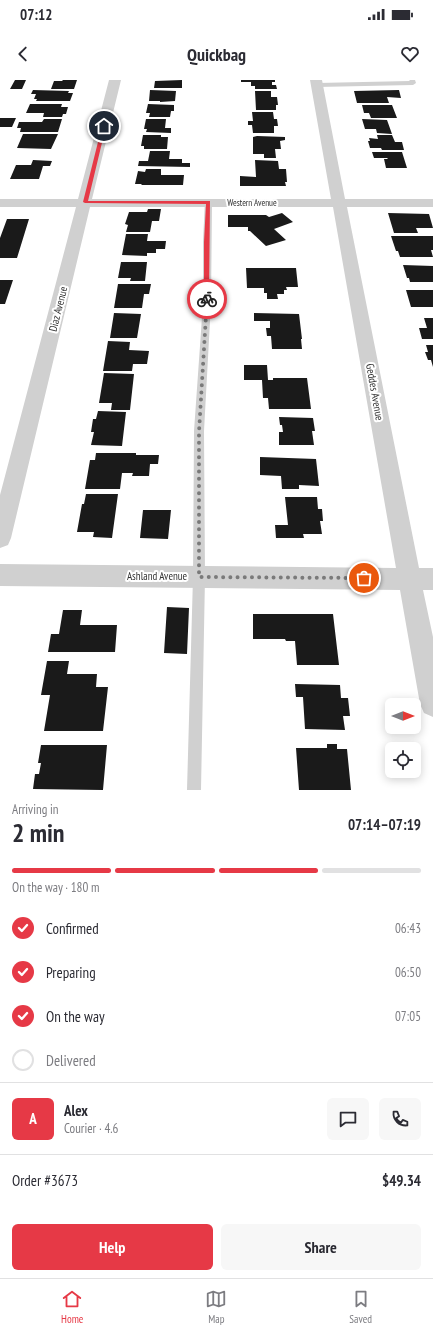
<!DOCTYPE html>
<meta charset="utf-8">
<style>
:root{--surface:#fff;--page:#f7f7f7;--text:#2b2b33;--muted:#7c7c81;--line:#e1e1e2;--accent:#e63946}
body{margin:0;font-family:"PT Sans Narrow",sans-serif;background:var(--page);color:var(--text);height:100vh;display:flex;flex-direction:column;font-size:15px;white-space:nowrap}
*{box-sizing:border-box;margin:0}
p{font-size:13px;color:var(--muted)}
.icon{flex:none;width:22px;height:22px;fill:none;stroke:currentColor;stroke-width:2;stroke-linecap:round;stroke-linejoin:round}
.map{position:relative;height:710px;overflow:hidden}
.panel{display:flex;flex-direction:column;background:var(--surface);flex:1}
.panel>*{flex:none}
.needle{width:26px;rotate:90deg}
.tools{position:absolute;left:385px;top:618px;display:grid;gap:8px}
.tools a{display:grid;place-items:center;width:36px;height:36px;border-radius:6px;background:var(--surface);box-shadow:0 2px 10px #0003;font-size:20px}
.pin{position:absolute;display:grid;place-items:center;width:34px;height:34px;color:#fff;margin:-17px;border:2px solid #fff;border-radius:50%;box-shadow:0 1px 4px #0007}
.courier{position:absolute;display:grid;place-items:center;width:40px;height:40px;margin:-20px;border:3px solid #e63946;border-radius:50%;background:#fff;color:#222;box-shadow:0 1px 5px #0007}
.headline em{font-style:normal;font-weight:700}
.headline div{display:flex;flex-direction:column-reverse}
.headline{display:flex;align-items:center;justify-content:space-between;height:68px;padding:0 12px}
h1{font-size:26px;font-weight:700;line-height:30px}
.bar{display:grid;grid-template-columns:repeat(4,1fr);gap:6px 4px;align-content:center;height:48px;padding:0 12px}
.bar i{height:5px;border-radius:3px;background:var(--line)}
.bar .on{background:var(--accent)}
.bar p{grid-column:span 4}
.line{display:flex;align-items:center;gap:10px;padding:0 12px;border-top:1px solid var(--line)}
.line div{flex:1}
.round{display:grid;place-items:center;flex:none;width:42px;height:42px;border-radius:6px;background:var(--page)}
ol{padding:0 12px;list-style:none}
li{display:flex;align-items:center;gap:12px;height:44px}
li p{margin-inline-start:auto}
li .icon{padding:4px;border-radius:50%;background:var(--accent);color:#fff;stroke-width:4}
li:last-child{color:var(--muted)}
li i{width:22px;height:22px;border:2px solid var(--line);border-radius:50%}
.button{display:flex;gap:8px;margin-top:auto;padding:8px 12px}
.button a{flex:1;height:46px;border-radius:6px;background:var(--accent);color:#fff;font-size:16px;font-weight:700;line-height:46px;text-align:center}
.button a+a{background:var(--page);color:var(--text)}
.status{display:flex;justify-content:space-between;align-items:center;height:28px;padding:0 20px;background:var(--surface);direction:ltr}
.status svg{height:11px;fill:currentColor}
header{display:flex;justify-content:space-between;align-items:center;height:52px;padding:0 12px;background:var(--surface);font-size:18px;font-weight:700}
.tabs{display:flex;justify-content:space-around;align-items:center;height:56px;border-top:1px solid var(--line);background:var(--surface);font-size:11px;color:var(--muted)}
.tabs a{display:grid;justify-items:center;gap:2px}
.tabs .on{color:var(--accent)}
.map>svg:first-child{display:block}
</style>
<div class="status"><b>07:12</b><svg viewBox="0 0 49 12"><path d="M0 12V9h3v3zM5 12V6h3v6zM10 12V3h3v9zM15 12V0h3v12zM26 1h20v11H26zM47 4h2v5h-2z"/></svg></div>
<header><svg class="icon" aria-label="back" viewBox="0 0 24 24"><path d="M15 5l-7 7 7 7"/></svg>Quickbag<svg class="icon" aria-label="heart" viewBox="0 0 24 24"><path d="M12 20l-8-8c-3-5 5-10 8-4 3-6 11-1 8 4z"/></svg></header>
<div class="map">
<svg width="433" height="710" viewBox="0 0 433 710">
<rect width="100%" height="100%" fill="#fff"/>
<!-- building -->
<path fill="#1a1a1a" d="M15,0H26L22,9H10Z
M63,0H77L74,9H51L54,1H62Z
M182,0V8H154L155,1Z
M241,0H275V2H272V5H276L277,9H255V6H251V2H241Z
M33,10L69,11L68,13H73L70,21H36L37,19H34L36,14H31Z
M150,10L176,11L175,21L160,22V21H149Z
M399,10L401,18L387,17L389,23H357L354,11Z
M255,11H271V17H277L278,25H276V30H256Z
M30,24H62L61,27H68L66,34H63L62,37H43L44,33H26Z
M148,24L174,25V31H171L170,37H149L150,33H146Z
M362,25H392L397,38H371L369,33H364Z
M252,32H273L274,39H277L278,46H274V53H253L252,45H248V41H253Z
M0,38H16L12,47H0Z
M44,39H62L58,52H20L21,48H17L19,42H42Z
M146,39H166L165,48H171V53L146,52L147,49H144Z
M362,39L387,40L392,54L377,53L376,49H365Z
M23,54H58L51,69L17,68Z
M143,55H161V57H168L167,69H144V66H141Z
M377,55H392L395,62H402L404,70H382L381,68H370L368,61H370L369,58L378,59Z
M257,56L285,57V60L280,61L281,69H275L276,78H264V74H253V57Z
M150,71H170L169,79H182V83H190V87L138,86L139,81H148Z
M372,72H402L407,88H386L384,79H388L387,78H374Z
M33,80L52,81L50,86H43L39,99H10L16,85H31Z
M255,80L278,81L279,89H286L287,102H285L286,106H240V96L256,97Z
M146,89H161V95H184L183,105H141L142,104H135L138,91L145,92Z
M148,129H161L159,141H152L150,152H126L128,145L125,144L129,132H147Z
M282,133L293,142L274,149L286,160L266,166L250,151H248V147H228V135H266L269,137Z
M388,133L429,134L433,148H416L418,153H394Z
M7,139H29L17,178H0V158Z
M126,154H148L147,161H166L165,169H156V173H147V176L122,175Z
M391,156H433V170H431L433,177H400L398,171H396Z
M121,182H147L145,201H130L131,198H118Z
M403,185L433,186V202H410L409,198H407Z
M246,188H296L298,207H286L287,210H284V214H277L278,219H267V213H264V208H247Z
M0,200H13L5,224H0Z
M118,204H151L149,214H144L142,228H114Z
M406,210H433V227H411Z
M114,233L141,234L137,258H110Z
M254,233L299,234L302,259H301L302,269H272L271,256H267L266,248H270V241H254Z
M424,238H433V259H422L419,248H427Z
M108,261L130,262L129,270L149,271L147,284H133L132,291H103Z
M426,265H433V287L431,280H428L425,272H428Z
M244,285H267L268,300H273V298H307L311,329H269L268,318H263L262,300H244Z
M104,293L134,294L130,330H111L112,323H99Z
M98,331L126,332L122,366L91,365L94,352H91L93,339H96Z
M279,337L313,338L315,351H312L314,365H279V352H283L282,345H280Z
M96,373H136V375H159L158,384H150L149,396H132L133,393H122L120,409H85L90,380H95Z
M260,377L316,379L319,406L299,405V409H282L281,396L260,395Z
M86,414H118L112,458L93,457L94,452H77L82,424H84Z
M285,417H317L318,429H322L323,441H320L322,454H303L304,458H276L275,445H288Z
M143,430H171L168,459L140,458Z
M167,527L189,528L187,574L164,573Z
M63,530H82L80,545H117L115,572H48L51,554H59Z
M253,534H333L339,585H297L295,561H286L285,559H253Z
M47,581H69L67,594H97L96,607H108L103,651H44L50,615H41Z
M295,604L340,605L341,618H348L350,636H343L345,650L305,649L303,617H296Z
M327,664H337V669H347L351,710H299L296,668H327Z
M41,665H107L103,710L33,709L35,694H39L41,683H38Z"/>
<g fill="none" stroke-linecap="round" stroke-linejoin="round">
<!-- service -->
<path fill="#d0d0d0" fill-rule="evenodd" d="M409,0H415L416,3L413,5L317,7L314,5L317,3L410,1Z
M205,120H211L212,122L211,223L204,351L205,497L201,710H187L193,497L194,351L203,223V162Z"/>
<!-- minor -->
<path fill="#d0d0d0" fill-rule="evenodd" d="M109,0H121L92,119H331L310,0H322L345,119H433V127H347L419,488H433V510H423L433,557V637L424,633L420,624L400,510L0,506V484L396,488L333,127H90L11,458L8,465L0,468V415L76,127H0V119H78Z"/>
</g>
<!-- route -->
<path fill="#e63946" d="M104,45L106,46L88,121H210L209,220L204,219V162L206,124L85,123L83,122L102,46Z"/>
<g fill="none" stroke-linecap="round" stroke-linejoin="round">
<!-- done -->
<path stroke="#7a7a7a" stroke-width="4" stroke-dasharray="0 7.2" d="M207,219L199,352V497L364,498"/>
</g>
<g text-anchor="middle" stroke-width="4" stroke-linejoin="round" paint-order="stroke">
<!-- far-street labels -->
<g font-size="9" fill="#333" stroke="#fff">
<text x="252" y="126">Western Avenue</text>
</g>
<!-- street labels -->
<g font-size="11" fill="#333" stroke="#fff">
<text transform="translate(58 229) rotate(-76)" y="4">Diaz Avenue</text>
<text transform="translate(375 312) rotate(80)" y="4">Geddes Avenue</text>
<text x="157" y="500">Ashland Avenue</text>
</g>
</g>
</svg>
<div class="tools">
<a><svg class="needle" viewBox="-14 -14 28 28"><path d="M0-13l5 13h-10z" fill="#e53935"/><path d="M0 13l5-13h-10z" fill="#7c7c81"/></svg></a>
<a><svg class="icon" aria-label="locate" viewBox="0 0 24 24"><circle cx="12" cy="12" r="6"/><path d="M12 2v4M12 18v4M2 12h4M18 12h4"/></svg></a>
</div>
<div class="pin" style="left:364px;top:498px;background:#ea580c"><svg class="icon" aria-label="bag" viewBox="0 0 24 24"><path d="M5 8h14l-1 12H6zM9 8a3 3 0 0 1 6 0"/></svg></div>
<div class="pin" style="left:104px;top:46px;background:#1f2937"><svg class="icon" aria-label="home" viewBox="0 0 24 24"><path d="M3 11l9-7 9 7M6 9v11h12V9"/></svg></div>
<div class="courier" style="left:207px;top:219px"><svg class="icon" aria-label="bike" viewBox="0 0 24 24"><circle cx="6" cy="16" r="4"/><circle cx="18" cy="16" r="4"/><path d="M6 16l4-8h5l3 8M10 8l3 8H6M13 5h3"/></svg></div>
</div>
<section class="panel">
<div class="headline"><div><h1>2 min</h1><p>Arriving in</p></div><em>07:14–07:19</em></div>
<div class="bar"><i class="on"></i><i class="on"></i><i class="on"></i><i></i><p>On the way · 180 m</p></div>
<ol>
<li><svg class="icon" aria-label="check" viewBox="0 0 24 24"><path d="M5 12l5 5 9-10"/></svg>Confirmed<p>06:43</p></li>
<li><svg class="icon" aria-label="check" viewBox="0 0 24 24"><path d="M5 12l5 5 9-10"/></svg>Preparing<p>06:50</p></li>
<li><svg class="icon" aria-label="check" viewBox="0 0 24 24"><path d="M5 12l5 5 9-10"/></svg>On the way<p>07:05</p></li>
<li><i></i>Delivered</li>
</ol>
<div class="line" style="height:72px"><b class="round" style="background:var(--accent);color:#fff">A</b><div><b>Alex</b><p>Courier · 4.6</p></div><a class="round"><svg class="icon" aria-label="chat" viewBox="0 0 24 24"><path d="M4 5h16v11H9l-5 4z"/></svg></a><a class="round"><svg class="icon" aria-label="phone" viewBox="0 0 24 24"><path d="M5 4h4l2 5-3 2q2 4 5 5l2-3 5 2v4C11 20 4 13 5 4z"/></svg></a></div>
<div class="line" style="height:52px"><div>Order #3673</div><b>$49.34</b></div>
<div class="button"><a>Help</a><a>Share</a></div>
</section>
<nav class="tabs">
<a class="on"><svg class="icon" aria-label="home" viewBox="0 0 24 24"><path d="M3 11l9-7 9 7M6 9v11h12V9"/></svg>Home</a>
<a><svg class="icon" aria-label="map" viewBox="0 0 24 24"><path d="M3 6l6-2 6 2 6-2v14l-6 2-6-2-6 2zM9 4v14M15 6v14"/></svg>Map</a>
<a><svg class="icon" aria-label="saved" viewBox="0 0 24 24"><path d="M7 4h10v16l-5-4-5 4z"/></svg>Saved</a>
</nav>
